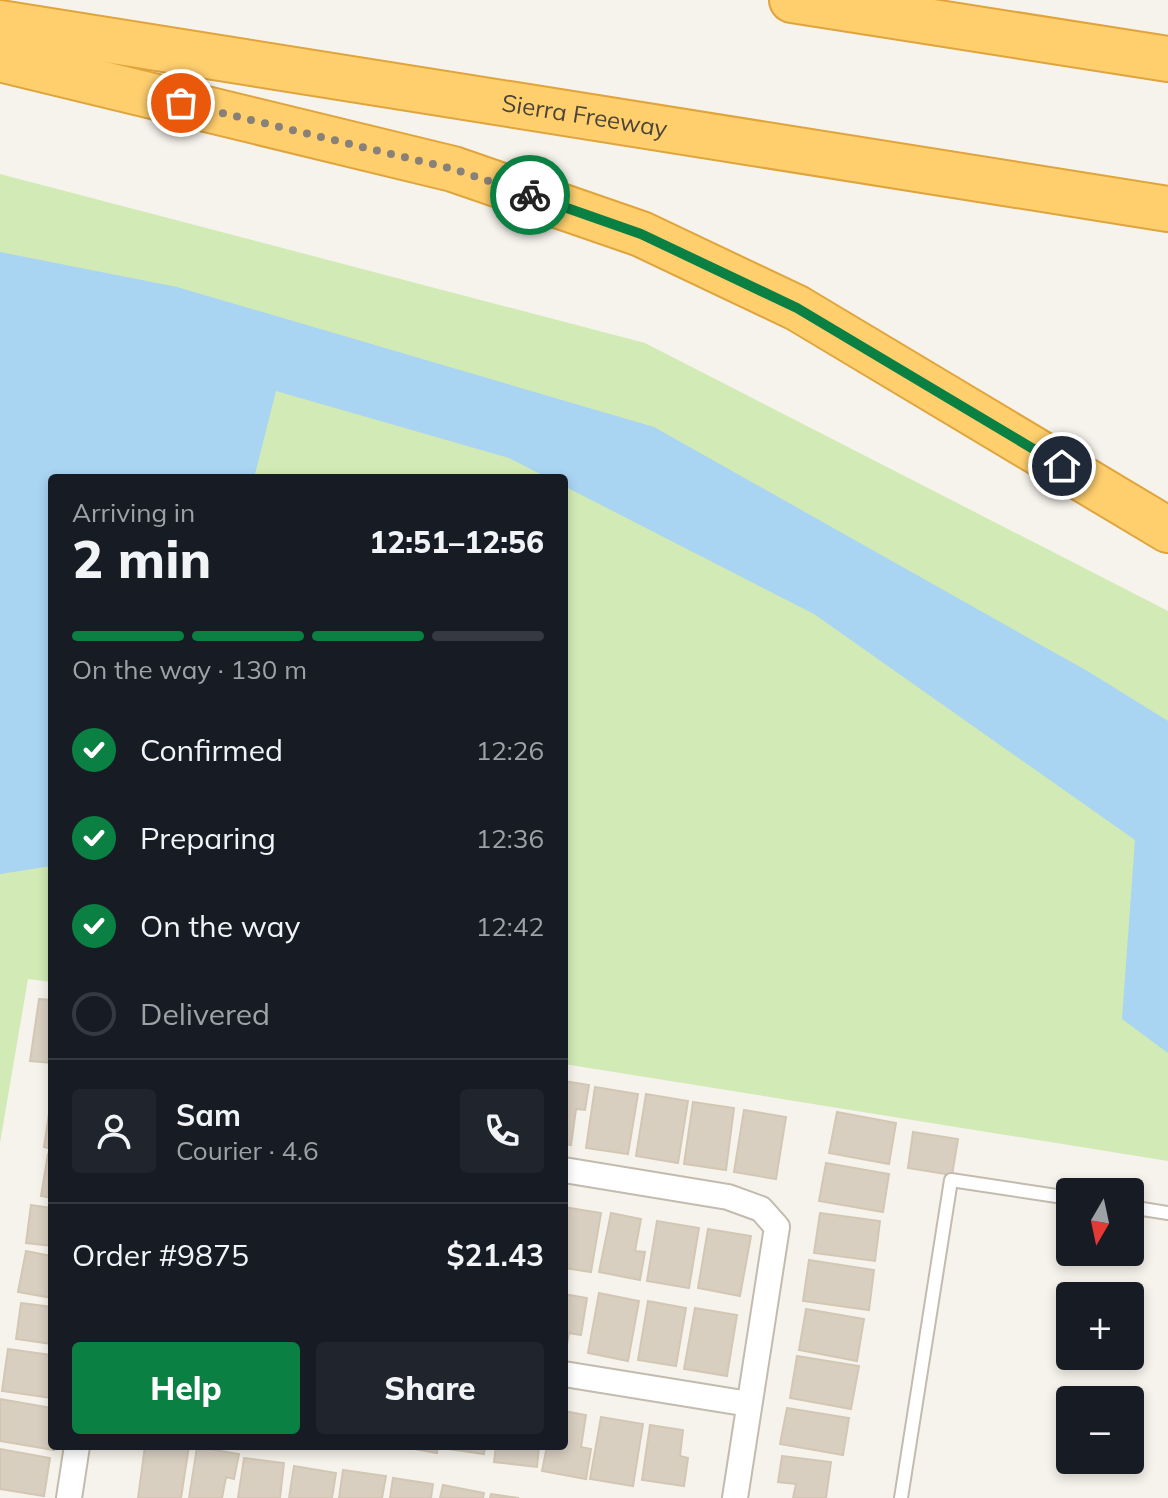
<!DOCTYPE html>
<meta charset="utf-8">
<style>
:root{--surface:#171b24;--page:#20242c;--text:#f1f3f6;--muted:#9ea1a6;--line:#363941;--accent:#0b8043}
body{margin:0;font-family:Mulish,sans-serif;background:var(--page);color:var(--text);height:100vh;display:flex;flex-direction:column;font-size:30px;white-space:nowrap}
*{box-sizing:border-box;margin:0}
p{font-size:26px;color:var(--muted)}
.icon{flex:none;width:44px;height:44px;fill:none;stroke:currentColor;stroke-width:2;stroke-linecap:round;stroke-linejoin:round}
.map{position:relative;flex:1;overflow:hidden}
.sheet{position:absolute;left:48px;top:474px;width:520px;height:976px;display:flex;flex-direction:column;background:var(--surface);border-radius:8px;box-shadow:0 4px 12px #0003}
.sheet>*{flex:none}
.needle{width:52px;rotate:189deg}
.buttons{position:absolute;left:1056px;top:1178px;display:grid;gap:16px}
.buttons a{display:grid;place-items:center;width:88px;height:88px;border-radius:8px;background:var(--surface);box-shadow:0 4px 12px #0003;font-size:40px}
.pin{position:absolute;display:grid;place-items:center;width:68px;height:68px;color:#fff;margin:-34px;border:4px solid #fff;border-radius:50%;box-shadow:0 2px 8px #0007}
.courier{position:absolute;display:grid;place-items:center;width:80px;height:80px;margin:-40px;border:6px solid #0b8043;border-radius:50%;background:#fff;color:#222;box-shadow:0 2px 10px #0007}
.headline em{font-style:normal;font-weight:800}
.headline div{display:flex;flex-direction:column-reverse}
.headline{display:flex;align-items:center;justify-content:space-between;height:136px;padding:0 24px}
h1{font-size:52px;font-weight:800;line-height:60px}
.bar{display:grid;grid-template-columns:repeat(4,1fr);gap:12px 8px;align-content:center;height:96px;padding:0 24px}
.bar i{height:10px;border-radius:6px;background:var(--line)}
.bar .on{background:var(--accent)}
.bar p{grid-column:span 4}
.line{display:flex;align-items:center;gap:20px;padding:0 24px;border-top:2px solid var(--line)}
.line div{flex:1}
.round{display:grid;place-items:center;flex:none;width:84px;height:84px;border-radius:8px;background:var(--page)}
ol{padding:0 24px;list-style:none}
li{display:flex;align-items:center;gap:24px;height:88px}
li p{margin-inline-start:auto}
li .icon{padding:8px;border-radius:50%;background:var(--accent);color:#fff;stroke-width:4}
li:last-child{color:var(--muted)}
li i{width:44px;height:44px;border:4px solid var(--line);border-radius:50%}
.cta{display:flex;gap:16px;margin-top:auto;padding:16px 24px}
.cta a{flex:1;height:92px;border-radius:8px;background:var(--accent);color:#fff;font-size:32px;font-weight:800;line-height:92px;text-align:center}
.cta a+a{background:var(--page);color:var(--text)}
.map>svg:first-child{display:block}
</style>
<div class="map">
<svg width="1168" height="1498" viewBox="0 0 1168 1498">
<rect width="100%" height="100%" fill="#f6f3ec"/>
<!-- green -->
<path fill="#d2eab5" d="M0,174L645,343L1168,611V1161L564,1064V478H52V982L28,979L0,1143Z"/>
<!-- water -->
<path fill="#a9d4f2" d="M0,252L177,287L654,427L1089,672L1168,721V1053L1122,1019L1135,840L814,614L564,486V478H548L509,458L276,391L254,478H52V866L0,874Z"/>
<!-- building -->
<path fill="#d8cfc1" stroke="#d3c7b4" stroke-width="2" d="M39,999L52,1000V1063L30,1061Z
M564,1081L589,1085L585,1110L576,1109L571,1145L564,1144Z
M595,1087L638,1094L628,1154L586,1148Z
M646,1094L688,1101L678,1163L636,1156Z
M693,1102L734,1108L726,1170L684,1164Z
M50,1107H52V1149L44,1147Z
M744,1110L786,1117L776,1179L734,1172Z
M837,1112L896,1123L889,1164L829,1153Z
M913,1132L958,1139L952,1175L908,1168Z
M48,1154L52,1155V1198L41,1196Z
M826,1163L889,1174L883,1212L819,1201Z
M31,1205L52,1208V1246L26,1243Z
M564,1207L601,1213L591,1272L564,1268Z
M611,1213L641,1219L635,1251L645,1252L640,1280L599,1272Z
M820,1213L880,1221L875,1261L814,1253Z
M657,1221L699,1228L689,1288L647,1281Z
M708,1229L751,1236L740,1296L698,1288Z
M26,1251L52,1256V1298L18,1292Z
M809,1260L874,1270L869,1310L803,1301Z
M599,1293L639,1301L628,1361L588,1353Z
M564,1294L587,1298L581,1335L569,1333L566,1350H564Z
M648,1301L686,1308L676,1366L638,1360Z
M21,1303L52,1307V1344L16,1339Z
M695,1308L737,1315L727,1376L684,1369Z
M806,1309L864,1319L857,1361L799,1350Z
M8,1349L52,1355V1398L2,1391Z
M797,1356L859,1366L851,1409L790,1398Z
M0,1399L52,1408V1446H55L54,1450L0,1441Z
M787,1408L849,1418L843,1455L780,1444Z
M564,1411L586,1415L581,1447L591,1449L586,1479L542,1471L547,1446H564Z
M601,1417L643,1424L633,1486L590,1479Z
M650,1425L683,1430L680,1456L688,1458L684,1486L642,1480Z
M145,1446H189L181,1498H138Z
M398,1446H438L437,1453Z
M448,1446H485L484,1454L448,1449Z
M496,1446H539L537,1467L494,1462Z
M197,1447L239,1454L234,1479L226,1477L222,1498H189Z
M0,1449L50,1458L44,1496L0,1489Z
M782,1456L831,1462L826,1498H793L796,1484L778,1482Z
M244,1458L284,1463L280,1498H238Z
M294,1466L336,1473L332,1498H289Z
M343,1470L386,1476L382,1498H339Z
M393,1478L433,1484L431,1498H390Z
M443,1485L484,1493L483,1498H440Z
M491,1494L519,1498H490Z"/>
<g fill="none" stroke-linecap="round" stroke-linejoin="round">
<!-- lane casing -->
<g stroke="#c2bbae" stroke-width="16">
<path id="lane" d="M1130,1207L1168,1213
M901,1498L951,1180L1070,1198"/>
</g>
<!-- street casing -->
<g stroke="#c2bbae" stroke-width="28">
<path id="street" d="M564,1170L728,1197L761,1209L777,1227L735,1498
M564,1374L749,1404
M69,1498L77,1446"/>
</g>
<!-- highway casing -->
<g stroke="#e0a43c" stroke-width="48">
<g id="highway">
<path d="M792,0L1168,59"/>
<path id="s1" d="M0,23L1168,209"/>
<path d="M0,59L453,169L641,234L797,308L1168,530"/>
</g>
</g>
<!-- lane -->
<use href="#lane" stroke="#fff" stroke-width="12"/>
<!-- street -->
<use href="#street" stroke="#fff" stroke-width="24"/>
<!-- highway -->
<use href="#highway" stroke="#ffcf6e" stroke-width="44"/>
</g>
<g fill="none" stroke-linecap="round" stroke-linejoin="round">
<!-- done -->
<path stroke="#878178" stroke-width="8" stroke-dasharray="0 14.4" d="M181,103L453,169L530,195"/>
<!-- route -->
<path stroke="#0b8043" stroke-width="10" d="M530,195L641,234L797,308L1062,466"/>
</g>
<g text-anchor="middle" stroke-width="6" stroke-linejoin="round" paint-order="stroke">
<!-- street labels -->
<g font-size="24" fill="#4b4439" stroke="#fff">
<text dy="8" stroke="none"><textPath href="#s1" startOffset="592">Sierra Freeway</textPath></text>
</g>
</g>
</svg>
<div class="buttons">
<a><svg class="needle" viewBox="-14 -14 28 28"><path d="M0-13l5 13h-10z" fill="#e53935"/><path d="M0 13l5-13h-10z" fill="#9ea1a6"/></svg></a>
<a>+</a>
<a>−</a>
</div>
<div class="pin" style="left:181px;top:103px;background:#ea580c"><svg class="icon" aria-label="bag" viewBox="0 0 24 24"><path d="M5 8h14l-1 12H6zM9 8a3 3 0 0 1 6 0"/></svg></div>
<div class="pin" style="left:1062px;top:466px;background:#1f2937"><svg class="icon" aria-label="home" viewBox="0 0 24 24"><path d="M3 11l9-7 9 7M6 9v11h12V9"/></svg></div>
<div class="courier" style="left:530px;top:195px"><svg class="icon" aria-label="bike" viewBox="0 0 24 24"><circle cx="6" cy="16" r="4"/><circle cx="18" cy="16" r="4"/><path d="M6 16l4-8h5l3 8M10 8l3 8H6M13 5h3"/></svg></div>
<section class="sheet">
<div class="headline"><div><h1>2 min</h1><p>Arriving in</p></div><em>12:51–12:56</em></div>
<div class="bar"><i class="on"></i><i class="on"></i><i class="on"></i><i></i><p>On the way · 130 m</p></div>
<ol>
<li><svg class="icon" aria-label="check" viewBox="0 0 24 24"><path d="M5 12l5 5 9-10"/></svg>Confirmed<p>12:26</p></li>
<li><svg class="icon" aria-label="check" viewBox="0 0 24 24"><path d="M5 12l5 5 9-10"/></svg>Preparing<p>12:36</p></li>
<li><svg class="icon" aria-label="check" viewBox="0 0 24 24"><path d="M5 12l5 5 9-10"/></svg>On the way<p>12:42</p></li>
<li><i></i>Delivered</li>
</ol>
<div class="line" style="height:144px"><a class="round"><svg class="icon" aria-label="person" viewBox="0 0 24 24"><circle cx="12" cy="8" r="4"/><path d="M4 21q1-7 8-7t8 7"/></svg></a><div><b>Sam</b><p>Courier · 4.6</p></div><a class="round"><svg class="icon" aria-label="phone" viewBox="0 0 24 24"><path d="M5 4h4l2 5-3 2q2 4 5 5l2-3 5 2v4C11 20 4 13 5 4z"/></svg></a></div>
<div class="line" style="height:104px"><div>Order #9875</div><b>$21.43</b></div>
<div class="cta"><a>Help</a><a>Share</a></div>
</section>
</div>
